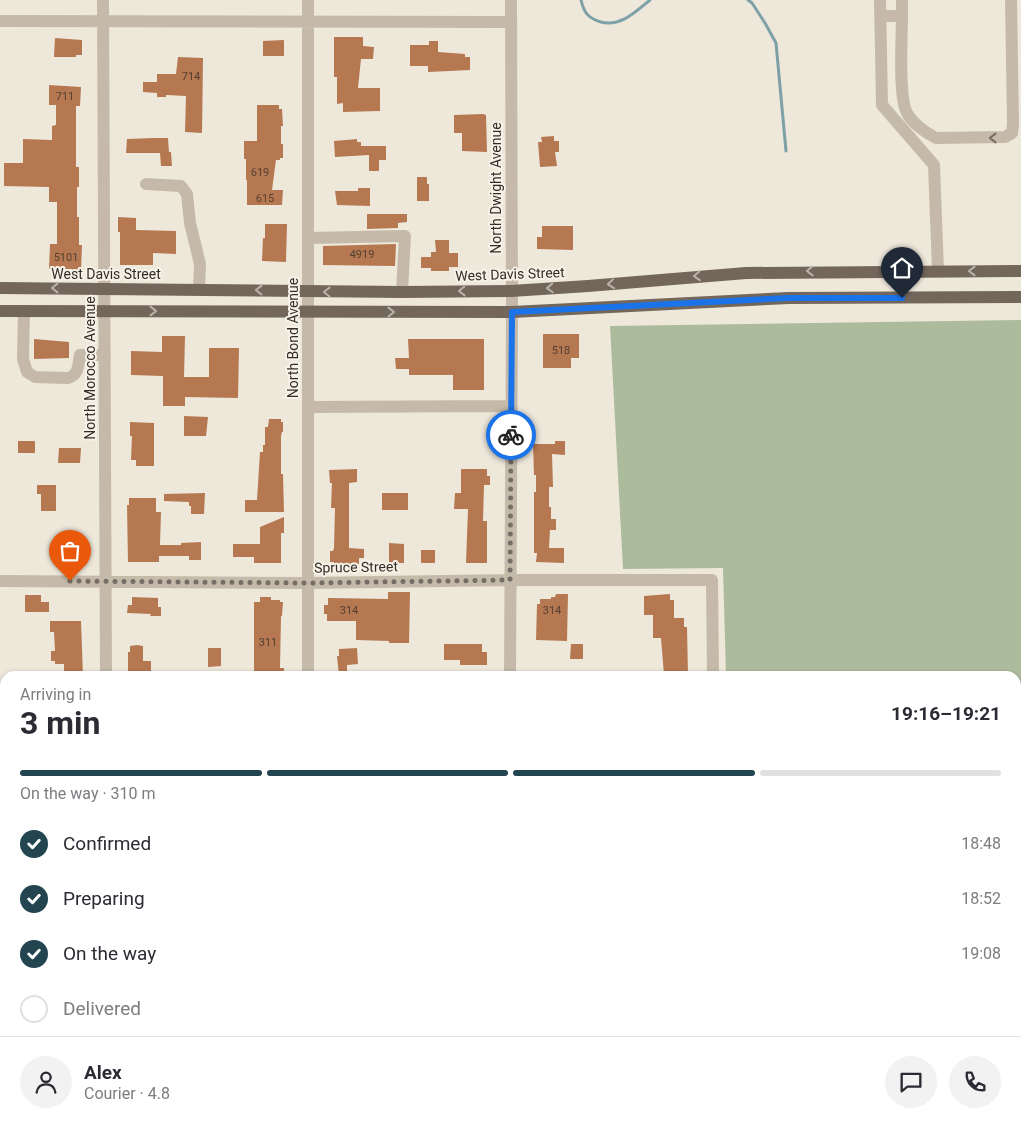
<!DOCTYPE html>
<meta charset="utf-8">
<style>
:root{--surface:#fff;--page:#f2f2f3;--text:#2b2b33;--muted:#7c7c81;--line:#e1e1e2;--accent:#23454f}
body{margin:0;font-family:Roboto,sans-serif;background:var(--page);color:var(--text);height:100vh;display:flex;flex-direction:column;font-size:19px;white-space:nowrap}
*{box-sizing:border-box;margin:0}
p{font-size:16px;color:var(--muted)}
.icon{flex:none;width:28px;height:28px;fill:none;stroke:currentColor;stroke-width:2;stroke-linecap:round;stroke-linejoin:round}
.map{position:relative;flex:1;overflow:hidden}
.sheet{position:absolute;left:0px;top:671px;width:1021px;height:466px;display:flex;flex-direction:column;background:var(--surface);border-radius:15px 15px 0 0;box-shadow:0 1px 4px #0004}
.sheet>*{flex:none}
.pin{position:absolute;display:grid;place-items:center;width:42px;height:42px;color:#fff;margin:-51px -21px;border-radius:50% 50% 50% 0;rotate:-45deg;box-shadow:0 0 5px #0007}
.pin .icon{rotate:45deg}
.courier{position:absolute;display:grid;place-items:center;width:50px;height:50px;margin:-25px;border:4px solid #1a73e8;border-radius:50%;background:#fff;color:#222;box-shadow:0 1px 6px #0007}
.summary em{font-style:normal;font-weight:700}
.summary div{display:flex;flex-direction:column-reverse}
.summary{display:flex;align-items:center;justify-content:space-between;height:85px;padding:0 20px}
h1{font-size:32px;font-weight:700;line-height:38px}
.bar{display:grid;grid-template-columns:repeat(4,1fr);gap:8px 5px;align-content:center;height:60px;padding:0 20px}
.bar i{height:6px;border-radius:4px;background:var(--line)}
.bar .current{background:var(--accent)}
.bar p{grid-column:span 4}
.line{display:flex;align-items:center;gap:12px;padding:0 20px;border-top:1px solid var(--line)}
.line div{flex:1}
.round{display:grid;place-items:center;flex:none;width:52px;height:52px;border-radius:26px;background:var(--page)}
ol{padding:0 20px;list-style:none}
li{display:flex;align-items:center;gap:15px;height:55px}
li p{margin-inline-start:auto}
li .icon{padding:5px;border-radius:50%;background:var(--accent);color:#fff;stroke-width:4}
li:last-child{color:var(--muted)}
li i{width:28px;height:28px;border:2px solid var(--line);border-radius:50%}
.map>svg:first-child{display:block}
</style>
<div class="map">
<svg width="1021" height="1137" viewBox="0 0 1021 1137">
<rect width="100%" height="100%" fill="#eee8db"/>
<!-- grass -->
<path fill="#adbb9d" d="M1021,320V784H1016V676H726L723,568L623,569L610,326Z"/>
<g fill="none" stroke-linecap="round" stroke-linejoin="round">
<!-- stream -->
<path stroke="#7ea0a7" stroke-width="3" d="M581,0C584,13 588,18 601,22C621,27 635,12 650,0
M748,0L752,3L765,23L776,43L786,151"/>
</g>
<!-- building -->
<path fill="#b67851" d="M334,37H363V46L374,47L373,59H361L358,88H380V111L343,112V103L337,104V77H334Z
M55,38L82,40V55H76V57H54Z
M284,40V56H263V41Z
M429,41H438V52L465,54V57H470V70L428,72V66H410V45H429Z
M178,57L203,58L202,133L185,132L186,96L166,95V97H157V93L143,92V82H157V74H176Z
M49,85L81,87L80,106H76V167H79V187H77V217H79V245H82L81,271H72V269H49L50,244H57V202H49V187L4,186V163H23V139L52,140V126L56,125V105H49Z
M257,105H279V109H282L283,126H281V144H283V158H280V160H276L272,190H283L282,205H247V180H246V159H244V141H257Z
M483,114L486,115L487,152L462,151V133H454V115Z
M554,136V141H559V152H555L557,166L540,167L538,142H542L541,137Z
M154,138H168L169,152H171L172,166H161L160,153H126L127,139Z
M357,139V142H361V146H386V160H379V171H369V155L335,157L334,141Z
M417,177H427V184H429V201H417Z
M358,188H370V206L337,205L335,191H358Z
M367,214H407V222L398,223V228L367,229Z
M118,217L136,218V230L176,231V254L153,253V265H120V232H118Z
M265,224H287L286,262L262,261L263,238H265Z
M542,226H573V250L537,249V237H542Z
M435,240H449V253H458V267H449V271H431V268H421V257H431V252H436Z
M396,244L395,266L323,265V246Z
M543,334H579V358H571V368H543Z
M162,336H185L184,377H209V348H239L238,398L185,397V406H163V376L131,375V351L162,352Z
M34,339L69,342V358L34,359Z
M408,339H484V390H453V375H409V369H396L395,358H409Z
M184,416L208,417L206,436H184Z
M269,419H281V422H283V432H282L281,436V474H283L284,512H245V500H257L260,452H263V445H265V427H268Z
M130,422L154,423V466H136V460H131L132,436H130Z
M18,441H35V453H18Z
M555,441H565V455L552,454L553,487H549V507H551V519H556V530H550L549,548H564V563L536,562L537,553H534V492H536V475H534L533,444H555Z
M59,448H81L80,463H58Z
M357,469V482L349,483V548L364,549V558H359V564H334V562H330V551H333L334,548L335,508H331L332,483H330L329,470Z
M461,469H487V476H490V485H484L483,521H487V563H466L468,509H454L455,493H461Z
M37,485H56V511H41V494H37Z
M205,493L204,514H191V506H189V502L164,501V494Z
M382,493H408V510H382Z
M129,498H156V512H161L160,545H181V543L201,542V560H189V556H159V562H128L127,505H129Z
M284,517V533H281V563H254V557H233V544H260V527Z
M389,543L404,544V563H389Z
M72,546L79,547V553H81V562H59V547Z
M421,550H435V563H421Z
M388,592H410L409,643H389V641L356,640V621H327V614H324V605H328V598L388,599Z
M556,594H568L567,641L536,640L537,604H540V599H551V597H555Z
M670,594V600H674V618H684V627H687L688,676H666V675H664L661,638H653V615H644V596Z
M25,595H41V602H49V612H25Z
M132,597L158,598V607H161V616H150L151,614L127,613L128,605H132Z
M260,597H271V600H280V602H283L282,616H281L280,668H284V676H254V602H260Z
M50,621H81L83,676H64V664H55V661H51V651H55L54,632H50Z
M444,644H482V652H487V665H460V660H444Z
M571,644H583V659H570Z
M137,645L143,646V661H151V676H128V652H130V646Z
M208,648H221V666L208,667Z
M357,648L358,664L347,665V676H339L337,656H339V649Z"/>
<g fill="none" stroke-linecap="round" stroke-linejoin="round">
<!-- minor -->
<path stroke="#c5baa9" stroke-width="12" d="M103,0L106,676
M308,0V676
M880,0L882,105L934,165L938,271
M902,0V16
M880,16H902C902,37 898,97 907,113C912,123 926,133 936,138L1005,137L1012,133L1013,124L1011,0
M0,21L511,22
M146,184L181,186L187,194L190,223L200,264L199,289
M309,238L405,236L402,292
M24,312L23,359L27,372L35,377L68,378C79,375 78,365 80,355H105
M309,407L511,406
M0,581L308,583L510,580H712L713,676
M510,676L512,312L511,0
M0,811H5
M0,988L5,991
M1016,989L1021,994
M308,1132V1137
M347,1132L358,1137
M510,1132L511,1137
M105,1137V1132
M713,1137V1132"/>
<!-- major -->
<path stroke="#73665b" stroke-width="12" d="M0,288L402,292L511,291L588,286L746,273L1021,271
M0,311L512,312L789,298L1021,297
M0,1022L5,1024
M0,1044L5,1046
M210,1132L221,1137
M267,1132L277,1137"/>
</g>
<!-- one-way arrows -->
<defs><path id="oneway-chevron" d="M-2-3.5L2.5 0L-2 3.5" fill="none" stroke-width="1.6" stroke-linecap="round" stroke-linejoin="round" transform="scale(1.25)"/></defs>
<use stroke="#756c62" href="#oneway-chevron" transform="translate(993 138) rotate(180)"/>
<g stroke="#bbb3a8">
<use href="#oneway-chevron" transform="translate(810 271) rotate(179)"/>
<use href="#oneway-chevron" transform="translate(972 271) rotate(180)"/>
<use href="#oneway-chevron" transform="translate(697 276) rotate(176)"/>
<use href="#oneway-chevron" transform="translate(611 284) rotate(174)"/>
<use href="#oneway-chevron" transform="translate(55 288) rotate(-180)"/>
<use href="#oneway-chevron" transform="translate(550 288) rotate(177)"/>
<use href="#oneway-chevron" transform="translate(259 290) rotate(-179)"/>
<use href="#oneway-chevron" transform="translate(462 291) rotate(179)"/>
<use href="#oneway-chevron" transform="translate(327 292) rotate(-179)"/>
<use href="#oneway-chevron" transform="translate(153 311)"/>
<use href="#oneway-chevron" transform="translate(391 312)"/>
</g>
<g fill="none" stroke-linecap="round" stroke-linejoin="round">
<!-- done -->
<path stroke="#746e67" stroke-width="5" stroke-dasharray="0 9" d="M70,581L308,583L510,580L511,435"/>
<!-- route -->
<path stroke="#1a73e8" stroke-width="6" d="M511,435L512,312L789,298H902"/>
</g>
<g text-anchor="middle" stroke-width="4" stroke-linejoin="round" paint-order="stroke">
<!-- number labels -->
<g font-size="11" fill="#544032">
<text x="191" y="80">714</text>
<text x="65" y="100">711</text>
<text x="260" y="176">619</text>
<text x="265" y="202">615</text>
<text x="362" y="258">4919</text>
<text x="66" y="261">5101</text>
<text x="561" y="354">518</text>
<text x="349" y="614">314</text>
<text x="552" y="614">314</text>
<text x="268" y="646">311</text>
</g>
<!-- street labels -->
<g font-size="14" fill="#332d28" stroke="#f6f2e7">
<text transform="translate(496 188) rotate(-90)" y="5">North Dwight Avenue</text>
<text x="106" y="279">West Davis Street</text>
<text transform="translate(510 274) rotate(-2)" y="5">West Davis Street</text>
<text transform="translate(293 338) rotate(-90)" y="5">North Bond Avenue</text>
<text transform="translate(90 368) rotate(-90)" y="5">North Morocco Avenue</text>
<text transform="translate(356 567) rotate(-1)" y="5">Spruce Street</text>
</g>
</g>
</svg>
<div class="pin" style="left:70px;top:581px;background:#ea580c"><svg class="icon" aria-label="bag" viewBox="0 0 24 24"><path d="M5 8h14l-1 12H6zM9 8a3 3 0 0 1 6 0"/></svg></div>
<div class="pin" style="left:902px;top:298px;background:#1f2937"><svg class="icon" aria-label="home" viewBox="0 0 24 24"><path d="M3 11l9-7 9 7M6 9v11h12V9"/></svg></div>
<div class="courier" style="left:511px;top:435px"><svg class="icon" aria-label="bike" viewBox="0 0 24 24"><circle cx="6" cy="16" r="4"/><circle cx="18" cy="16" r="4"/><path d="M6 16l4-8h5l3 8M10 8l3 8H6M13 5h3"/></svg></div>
<section class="sheet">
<div class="summary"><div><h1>3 min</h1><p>Arriving in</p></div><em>19:16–19:21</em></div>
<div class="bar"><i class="current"></i><i class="current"></i><i class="current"></i><i></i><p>On the way · 310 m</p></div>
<ol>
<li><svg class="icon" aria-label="check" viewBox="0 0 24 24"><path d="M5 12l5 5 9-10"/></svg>Confirmed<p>18:48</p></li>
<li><svg class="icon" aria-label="check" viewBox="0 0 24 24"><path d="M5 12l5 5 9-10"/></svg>Preparing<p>18:52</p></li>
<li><svg class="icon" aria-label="check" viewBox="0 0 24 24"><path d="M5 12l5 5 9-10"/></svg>On the way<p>19:08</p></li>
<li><i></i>Delivered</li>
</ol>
<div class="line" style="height:90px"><a class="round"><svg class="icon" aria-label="person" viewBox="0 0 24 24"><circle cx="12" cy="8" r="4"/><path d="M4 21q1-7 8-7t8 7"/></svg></a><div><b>Alex</b><p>Courier · 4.8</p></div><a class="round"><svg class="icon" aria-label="chat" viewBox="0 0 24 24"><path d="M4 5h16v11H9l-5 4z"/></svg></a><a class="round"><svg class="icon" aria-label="phone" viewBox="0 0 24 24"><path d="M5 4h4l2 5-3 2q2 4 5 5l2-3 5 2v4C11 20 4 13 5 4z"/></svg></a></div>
</section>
</div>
